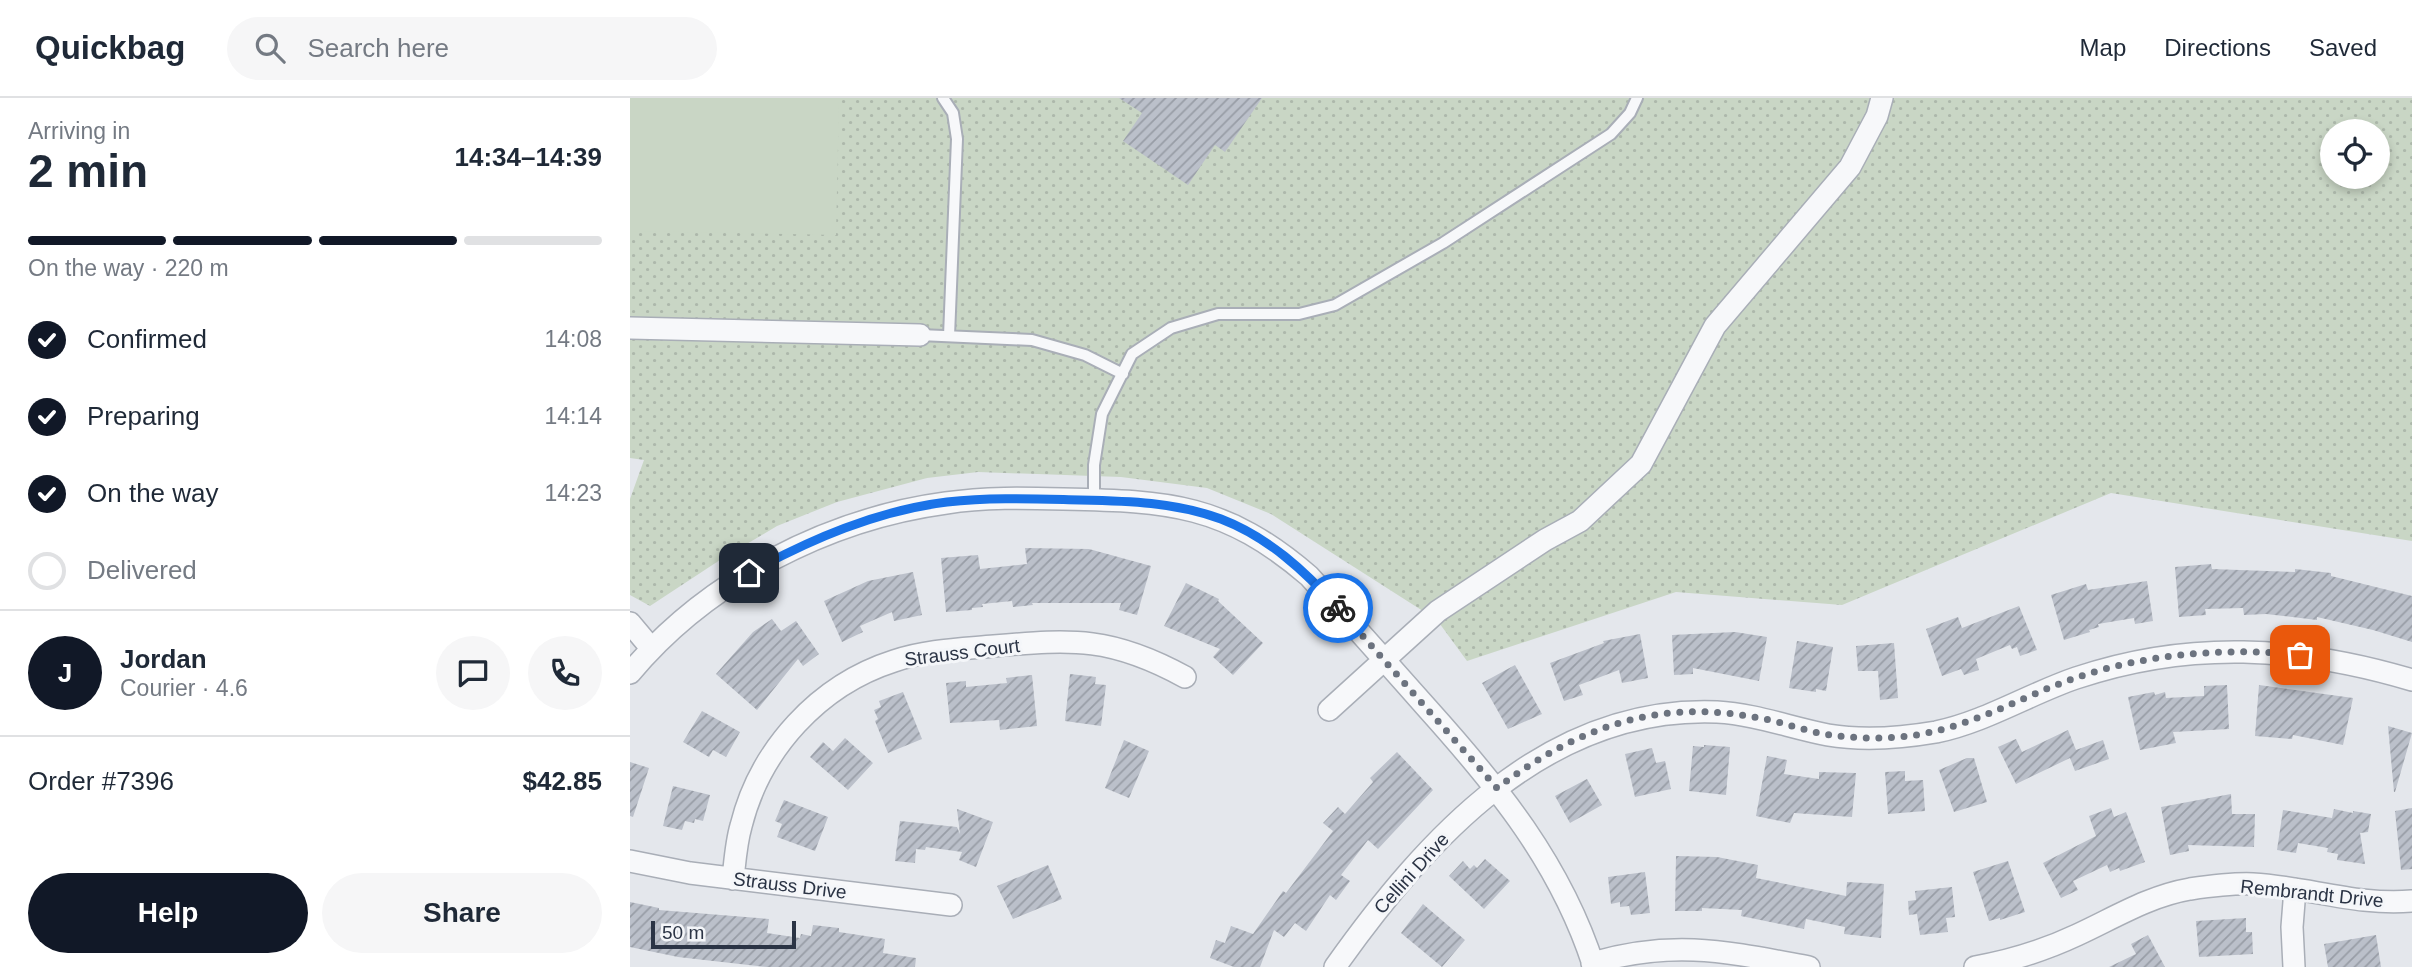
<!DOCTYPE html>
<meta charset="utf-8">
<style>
:root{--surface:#fff;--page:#f6f6f7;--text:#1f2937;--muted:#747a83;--line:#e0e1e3;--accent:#111827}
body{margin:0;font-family:Helvetica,sans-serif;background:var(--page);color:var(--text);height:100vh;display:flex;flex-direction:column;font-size:26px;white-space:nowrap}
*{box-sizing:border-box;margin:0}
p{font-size:23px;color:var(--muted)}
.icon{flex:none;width:38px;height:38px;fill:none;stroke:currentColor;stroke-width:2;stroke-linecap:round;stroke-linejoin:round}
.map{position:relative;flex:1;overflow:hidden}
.details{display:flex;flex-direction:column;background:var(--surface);width:630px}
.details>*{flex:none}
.controls{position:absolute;left:1690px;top:21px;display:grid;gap:14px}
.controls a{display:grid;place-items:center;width:70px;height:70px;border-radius:50%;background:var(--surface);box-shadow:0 4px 10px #0003;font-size:35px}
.scale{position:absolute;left:21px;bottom:18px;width:145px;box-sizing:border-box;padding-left:7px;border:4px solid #2b3445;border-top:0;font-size:19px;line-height:24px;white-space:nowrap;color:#2b3445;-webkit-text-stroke:5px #f4f6f9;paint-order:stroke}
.pin{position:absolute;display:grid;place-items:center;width:60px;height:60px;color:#fff;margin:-30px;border-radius:14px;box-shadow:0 4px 10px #0006}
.courier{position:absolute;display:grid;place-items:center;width:70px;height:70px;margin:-35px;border:5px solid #1a73e8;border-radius:50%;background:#fff;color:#222;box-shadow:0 2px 9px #0007}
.head em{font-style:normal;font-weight:700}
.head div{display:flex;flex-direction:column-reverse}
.head{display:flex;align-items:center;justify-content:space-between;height:119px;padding:0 28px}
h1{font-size:46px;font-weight:700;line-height:52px}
.bar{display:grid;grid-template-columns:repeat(4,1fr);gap:10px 7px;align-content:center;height:84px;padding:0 28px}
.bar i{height:9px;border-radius:5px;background:var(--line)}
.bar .on{background:var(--accent)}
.bar p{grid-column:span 4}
.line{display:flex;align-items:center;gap:18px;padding:0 28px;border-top:2px solid var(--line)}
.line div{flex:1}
.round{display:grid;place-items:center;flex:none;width:74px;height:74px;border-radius:37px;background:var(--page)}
ol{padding:0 28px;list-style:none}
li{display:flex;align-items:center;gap:21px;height:77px}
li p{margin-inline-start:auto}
li .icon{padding:7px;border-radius:50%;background:var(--accent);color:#fff;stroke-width:4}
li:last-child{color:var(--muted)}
li i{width:38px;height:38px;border:4px solid var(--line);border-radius:50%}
.primary-button{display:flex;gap:14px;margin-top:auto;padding:14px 28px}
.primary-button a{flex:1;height:80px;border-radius:42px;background:var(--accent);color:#fff;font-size:28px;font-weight:700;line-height:80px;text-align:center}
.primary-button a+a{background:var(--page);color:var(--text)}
header{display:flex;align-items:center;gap:42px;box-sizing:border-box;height:98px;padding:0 35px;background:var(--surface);border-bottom:2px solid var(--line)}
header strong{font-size:33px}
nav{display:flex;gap:38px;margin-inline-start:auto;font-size:24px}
.search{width:490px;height:63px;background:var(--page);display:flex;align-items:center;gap:18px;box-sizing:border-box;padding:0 24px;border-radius:38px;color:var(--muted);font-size:26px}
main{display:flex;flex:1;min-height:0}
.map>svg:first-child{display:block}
</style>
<header>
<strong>Quickbag</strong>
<div class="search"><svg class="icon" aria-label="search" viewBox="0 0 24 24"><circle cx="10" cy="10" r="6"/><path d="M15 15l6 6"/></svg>Search here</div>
<nav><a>Map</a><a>Directions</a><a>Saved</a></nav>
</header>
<main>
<section class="details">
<div class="head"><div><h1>2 min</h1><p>Arriving in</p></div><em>14:34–14:39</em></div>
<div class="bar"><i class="on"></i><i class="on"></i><i class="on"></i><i></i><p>On the way · 220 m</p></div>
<ol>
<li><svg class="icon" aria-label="check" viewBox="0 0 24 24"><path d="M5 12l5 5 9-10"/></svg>Confirmed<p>14:08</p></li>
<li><svg class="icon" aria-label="check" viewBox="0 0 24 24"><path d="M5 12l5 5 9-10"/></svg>Preparing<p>14:14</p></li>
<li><svg class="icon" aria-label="check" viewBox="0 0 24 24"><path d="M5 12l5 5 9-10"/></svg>On the way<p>14:23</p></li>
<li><i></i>Delivered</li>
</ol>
<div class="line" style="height:126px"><b class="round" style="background:var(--accent);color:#fff">J</b><div><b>Jordan</b><p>Courier · 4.6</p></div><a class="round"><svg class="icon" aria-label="chat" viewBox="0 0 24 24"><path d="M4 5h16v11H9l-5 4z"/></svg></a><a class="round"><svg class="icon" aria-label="phone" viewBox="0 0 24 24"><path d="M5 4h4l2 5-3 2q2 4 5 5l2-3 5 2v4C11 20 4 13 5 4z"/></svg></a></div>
<div class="line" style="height:91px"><div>Order #7396</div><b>$42.85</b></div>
<div class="primary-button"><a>Help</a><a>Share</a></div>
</section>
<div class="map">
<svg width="1782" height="869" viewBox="0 0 1782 869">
<defs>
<pattern id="grass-dots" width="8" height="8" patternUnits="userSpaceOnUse" patternTransform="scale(1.75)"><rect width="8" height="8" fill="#c9d6c5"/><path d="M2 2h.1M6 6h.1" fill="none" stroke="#adb8ab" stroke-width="1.8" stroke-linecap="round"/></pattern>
<pattern id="building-hatch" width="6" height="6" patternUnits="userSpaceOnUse" patternTransform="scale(1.75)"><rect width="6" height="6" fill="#bbc0ca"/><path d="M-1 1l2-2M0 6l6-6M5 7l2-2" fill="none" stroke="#989da6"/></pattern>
</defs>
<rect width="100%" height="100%" fill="#e4e7ec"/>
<!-- grass -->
<path fill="url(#grass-dots)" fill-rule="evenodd" d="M0,0H1782V443L1481,395L1212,507L1046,494L837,563L807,522L641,416L577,390L491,379L348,374L297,380L207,404L147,428L93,460L20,508L0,497V401L14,362L0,360ZM1703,33H1748V79H1703Z"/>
<!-- garden -->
<path fill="#c9d6c5" d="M0,0H209L206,137L0,133Z"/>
<!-- building -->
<path fill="url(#building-hatch)" d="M489,0H632L595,54L585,47L558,87L493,43L512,15Z
M395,450L459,451L521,468L507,517L489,512L491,505H402L403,507L383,509L382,503L352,506L353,509L342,510V512L316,514L311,460L348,457L350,471L397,466Z
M1581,466L1582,471L1665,474V471L1701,475V478L1782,498V544L1743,532L1687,519V522L1636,516L1614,517L1613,510L1575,511L1576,517L1549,519L1545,469Z
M283,474L292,517L264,523L262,514L230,528L233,534L212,544L194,503L238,483Z
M1517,483L1523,523L1505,526L1504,520L1468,526L1469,529L1459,532L1460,534L1434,542L1421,497L1456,486L1458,492Z
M556,485L589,501L588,503L633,545L603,577L583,559L590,551L534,528Z
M1389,508L1407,552L1390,558L1387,549L1382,551L1380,547L1346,561L1349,572L1334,577L1331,571L1312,578L1296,531L1328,519L1332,530Z
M142,521L151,533L166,523L189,556L173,568L168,561L127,612L86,576L123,534Z
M1105,534L1137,539L1129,583L1063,570V576L1044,577L1042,537Z
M1010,536L1018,580L992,585L989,572L949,587L953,597L934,603L920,565L974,545L973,543Z
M1167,543L1203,549L1196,593L1186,591V594L1159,590Z
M1264,545L1268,600L1250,602L1248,573H1228L1226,548Z
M885,567L912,616L878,631L852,585Z
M440,576L466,579L465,586L476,587L471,628L435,623Z
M402,577L407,628L370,632L369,622L320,625L316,585L336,583V589L377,585L376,580Z
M1597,587L1599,631L1543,634L1546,645L1510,652L1498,599L1524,594L1525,597L1535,594L1536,600L1574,598V588Z
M1629,587L1723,600L1713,647L1663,637L1662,641L1625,638Z
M273,594L292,641L258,655L245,623L248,621L244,612L251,609L249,603Z
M72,613L110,634L96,659L83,652L79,659L53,644Z
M1758,628L1782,635L1765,694H1764Z
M1438,632L1446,652L1473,642L1479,661L1445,673L1440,660L1386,686L1368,649L1386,641L1392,654Z
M215,640L243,665L218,692L180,659L193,644L203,653Z
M494,642L519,653L499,700L475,690Z
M1074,647L1100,649L1096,697L1059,693L1063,648L1074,649Z
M1022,650L1026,665L1035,663L1041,691L1005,699L995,656Z
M767,654L803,692L748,751L738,742L711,777L720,783L706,802L700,797L676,833L665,825L654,839L644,832L630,869H604L580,860L586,842L595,845L601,828L623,836L653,793L656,795L703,733L693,725L708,709L715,716L743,684L740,680Z
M1137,658L1157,662L1154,676L1189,681V674L1226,675L1222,719L1164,715L1160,725L1126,718Z
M1337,660H1344L1357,704L1324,714L1309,672Z
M0,664L19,670L3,719L0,718Z
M1275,673V683L1293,682L1295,713L1258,716L1255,674Z
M957,681L972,707L940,725L925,698Z
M43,688L80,697L73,723L65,721L64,725L55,723L52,732L33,728Z
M1601,696L1602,716H1625L1624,749L1558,747L1559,753L1540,757L1531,709Z
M154,702L198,719L185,753L147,739L152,726L145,723Z
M1481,710L1484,719L1496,714L1515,764L1490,773L1489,770L1480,774L1477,767L1443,783L1448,792L1431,800L1413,765L1466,738L1459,718Z
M1782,710V771L1771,772L1765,713Z
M327,711L363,724L346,769L329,762L332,754L296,749L295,752L286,751L285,765L265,763L270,723L327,729L330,736Z
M1704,711L1723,715V713L1741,716L1738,734L1730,735L1735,766L1707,762L1708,756L1697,754L1698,750L1668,745L1666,755L1647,752L1653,712L1702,720Z
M1046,758L1087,759L1128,767L1126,780L1216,798L1217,784L1254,786L1251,840L1214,836L1215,829L1176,821L1174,831L1155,827L1111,818L1112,812L1072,810V813H1045Z
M855,761L880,783L854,811L819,778L833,763L840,771L844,767L847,770Z
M1378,763L1395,814L1370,822V820L1359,823L1343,774Z
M418,767L432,801L383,821L367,788Z
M1015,774L1020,815L1001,817L999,808L990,809V804L981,806L978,779Z
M1322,789L1325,819L1316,820L1318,834L1290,837L1287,816L1279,817L1278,803L1286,802L1285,793Z
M0,804L29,810V812L139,821L137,835L170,840L171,836L181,838L183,827L209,830V834L255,841L253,855L286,860L285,869H137L48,859L0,849Z
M793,806L835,842L812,869L771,835Z
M1616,820V834H1622L1623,856L1569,859L1566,823Z
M1518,837L1535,869H1479L1506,856L1501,846Z
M1746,837L1751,869H1698L1694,846Z"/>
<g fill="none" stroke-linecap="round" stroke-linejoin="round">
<!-- service casing -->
<g stroke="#a9aeb7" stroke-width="14">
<path id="service" d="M313,0L323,15L327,41L319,238
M290,237L402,242L455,257L493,276
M464,402V367L472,316L502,256L541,230L588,216H669L705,207L813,145L981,36L1000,15L1007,0"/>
</g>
<!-- minor casing -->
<g stroke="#a9aeb7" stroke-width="24">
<path id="minor" d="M0,230L290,237
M0,525L21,550
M0,575C77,483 197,421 316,405C355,399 394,400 433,401C539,403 595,406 679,478C719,522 758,566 797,610C868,689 931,766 964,869
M699,612L808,513L915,442L950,423L1011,366L1085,228L1220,69L1247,18L1252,0
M0,763L60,775L321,807
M103,781C105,763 106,745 111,728C130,651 189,587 264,563C296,552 331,551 364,548C444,541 482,539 555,579
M962,865C1045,841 1098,854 1179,869
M705,869C796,741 916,607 1087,614C1125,616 1161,630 1198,637C1234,643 1271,640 1306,634C1355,624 1399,596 1446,580C1559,542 1668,548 1782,582
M1345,869C1380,863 1415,852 1447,837C1484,820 1519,798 1560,791C1581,788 1602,785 1623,786C1677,789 1728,808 1782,803
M1664,869L1662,829L1665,791"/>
</g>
<!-- service -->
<use href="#service" stroke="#f7f8fa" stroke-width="10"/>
<!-- minor -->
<use href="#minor" stroke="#f7f8fa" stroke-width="21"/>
</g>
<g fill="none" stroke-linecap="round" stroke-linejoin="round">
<!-- done -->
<path stroke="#6c737f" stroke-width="7" stroke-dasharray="0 12.6" d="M708,510L867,690C948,629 1028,600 1129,620C1153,624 1177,634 1201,637C1229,641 1258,641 1286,637C1343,628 1391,599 1445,580C1516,556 1595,549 1670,557"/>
<!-- route -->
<path stroke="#1a73e8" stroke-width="9" d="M119,475C181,441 246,413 317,404C362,399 406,401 450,402C498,403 545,404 591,421C638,439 675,473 708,510"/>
</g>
<g text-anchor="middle" stroke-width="6" stroke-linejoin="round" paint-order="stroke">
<!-- street labels -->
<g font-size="19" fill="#2b3445" stroke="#f4f6f9">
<text transform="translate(332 554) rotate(-7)" y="7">Strauss Court</text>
<text transform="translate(781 775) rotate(-48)" y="7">Cellini Drive</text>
<text transform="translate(160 787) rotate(7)" y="7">Strauss Drive</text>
<text transform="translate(1682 795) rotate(6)" y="7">Rembrandt Drive</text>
</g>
</g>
</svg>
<div class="controls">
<a><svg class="icon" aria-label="locate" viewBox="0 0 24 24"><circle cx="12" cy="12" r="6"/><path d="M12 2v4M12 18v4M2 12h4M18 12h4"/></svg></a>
</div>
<div class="scale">50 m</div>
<div class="pin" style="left:1670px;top:557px;background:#ea580c"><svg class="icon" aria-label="bag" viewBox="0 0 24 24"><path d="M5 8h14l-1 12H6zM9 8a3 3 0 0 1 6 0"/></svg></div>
<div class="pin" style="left:119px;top:475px;background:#1f2937"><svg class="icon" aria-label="home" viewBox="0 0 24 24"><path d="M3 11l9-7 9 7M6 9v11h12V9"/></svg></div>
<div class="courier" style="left:708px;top:510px"><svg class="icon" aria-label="bike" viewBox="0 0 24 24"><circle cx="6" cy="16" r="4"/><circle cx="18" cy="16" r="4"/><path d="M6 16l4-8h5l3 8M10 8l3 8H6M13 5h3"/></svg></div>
</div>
</main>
